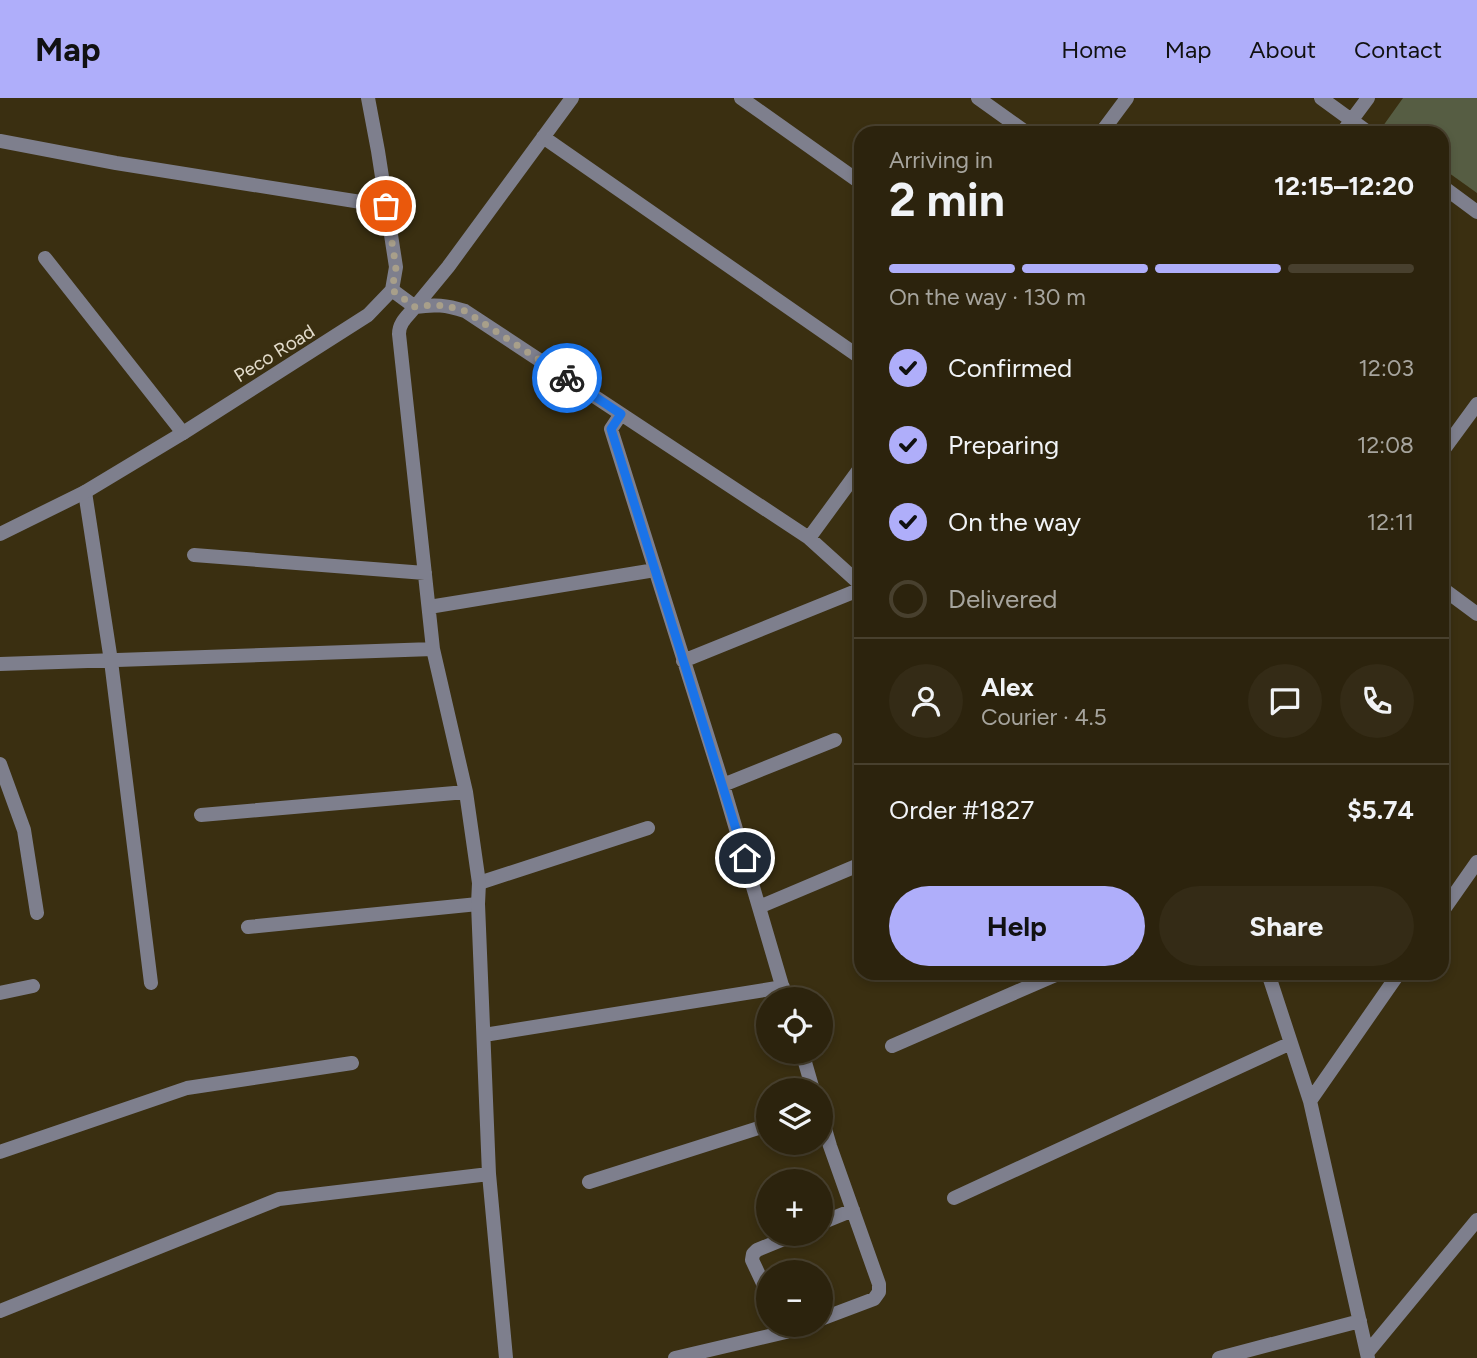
<!DOCTYPE html>
<meta charset="utf-8">
<style>
:root{--surface:#2c230d;--page:#342b16;--text:#f1f3f6;--muted:#a6a49d;--line:#48402e;--accent:#afaefa}
body{margin:0;font-family:Figtree,sans-serif;background:var(--page);color:var(--text);height:100vh;display:flex;flex-direction:column;font-size:26px;white-space:nowrap}
*{box-sizing:border-box;margin:0}
p{font-size:23px;color:var(--muted)}
.icon{flex:none;width:38px;height:38px;fill:none;stroke:currentColor;stroke-width:2;stroke-linecap:round;stroke-linejoin:round}
.map{position:relative;flex:1;overflow:hidden}
.details{position:absolute;left:854px;top:28px;width:595px;height:854px;display:flex;flex-direction:column;background:var(--surface);border-radius:21px;box-shadow:0 4px 10px #0003,0 0 0 2px var(--line)}
.details>*{flex:none}
.tools{position:absolute;left:756px;top:889px;display:grid;gap:14px}
.tools a{display:grid;place-items:center;width:77px;height:77px;border-radius:50%;background:var(--surface);box-shadow:0 4px 10px #0003,0 0 0 2px var(--line);font-size:35px}
.pin{position:absolute;display:grid;place-items:center;width:60px;height:60px;color:#fff;margin:-30px;border:4px solid #fff;border-radius:50%;box-shadow:0 2px 7px #0007}
.courier{position:absolute;display:grid;place-items:center;width:70px;height:70px;margin:-35px;border:5px solid #1a73e8;border-radius:50%;background:#fff;color:#222;box-shadow:0 2px 9px #0007}
.head em{font-style:normal;font-weight:700}
.head div{display:flex;flex-direction:column-reverse}
.head{display:flex;align-items:center;justify-content:space-between;height:119px;padding:0 35px}
h1{font-size:46px;font-weight:700;line-height:52px}
.bar{display:grid;grid-template-columns:repeat(4,1fr);gap:10px 7px;align-content:center;height:84px;padding:0 35px}
.bar i{height:9px;border-radius:5px;background:var(--line)}
.bar .current{background:var(--accent)}
.bar p{grid-column:span 4}
.line{display:flex;align-items:center;gap:18px;padding:0 35px;border-top:2px solid var(--line)}
.line div{flex:1}
.round{display:grid;place-items:center;flex:none;width:74px;height:74px;border-radius:37px;background:var(--page)}
ol{padding:0 35px;list-style:none}
li{display:flex;align-items:center;gap:21px;height:77px}
li p{margin-inline-start:auto}
li .icon{padding:7px;border-radius:50%;background:var(--accent);color:#111;stroke-width:4}
li:last-child{color:var(--muted)}
li i{width:38px;height:38px;border:4px solid var(--line);border-radius:50%}
.button{display:flex;gap:14px;margin-top:auto;padding:14px 35px}
.button a{flex:1;height:80px;border-radius:42px;background:var(--accent);color:#111;font-size:28px;font-weight:700;line-height:80px;text-align:center}
.button a+a{background:var(--page);color:var(--text)}
header{display:flex;align-items:center;gap:42px;box-sizing:border-box;height:98px;padding:0 35px;background:var(--accent);color:#111}
header strong{font-size:33px}
nav{display:flex;gap:38px;margin-inline-start:auto;font-size:24px}
.map>svg:first-child{display:block}
</style>
<header>
<strong>Map</strong>
<nav><a>Home</a><a>Map</a><a>About</a><a>Contact</a></nav>
</header>
<div class="map">
<svg width="1477" height="1260" viewBox="0 0 1477 1260">
<rect width="100%" height="100%" fill="#3a2f11"/>
<!-- green -->
<path fill="#565d43" d="M1403,0H1477V95L1442,70V35H1393L1383,28Z"/>
<g fill="none" stroke-linecap="round" stroke-linejoin="round">
<!-- service -->
<path stroke="#7e7f8d" stroke-width="14" d="M479,785L648,730
M248,829L478,806"/>
<!-- minor -->
<path stroke="#7e7f8d" stroke-width="14" d="M741,0L861,85
M978,0L1027,35
M1321,0L1369,35
M1101,35L1127,0
M1342,35L1368,0
M543,39L861,260
M0,43L116,65L386,108
M1442,88L1477,114
M45,160L183,335
M392,192L415,209C408,218 399,224 399,236L433,551L466,694L479,785L478,806L489,1076L506,1260
M415,209C435,206 446,207 465,213L809,440L861,487
M415,209L448,169L572,0
M621,316L611,331L723,687L786,901
M1442,354L1477,306
M85,394L111,563L151,885
M809,440L861,369
M194,457L425,475
M1442,490L1477,516
M429,509L655,472
M683,563L861,491
M0,566L433,551
M0,666L24,732L37,815
M723,687L835,642
M201,717L466,694
M759,809L861,766
M1442,814L1477,764
M1268,875L1310,1003L1368,1260
M0,895L33,888
M484,937L783,889
M892,948L1060,875
M802,954L813,992
M1310,1003L1399,875
M821,1017L830,1048L879,1186V1194L874,1201L821,1221
M0,1054L187,990L352,965
M589,1084L768,1027
M954,1100L1291,945
M821,1125L853,1112
M768,1196L752,1162L753,1156L757,1152L796,1136
M0,1213L279,1101L489,1076
M1367,1255L1477,1122
M675,1260L786,1234L805,1227
M1219,1260L1360,1223"/>
<!-- tertiary -->
<path stroke="#7e7f8d" stroke-width="14" d="M0,436L85,394L183,335L368,217L392,192L396,169L378,53L368,0"/>
</g>
<g fill="none" stroke-linecap="round" stroke-linejoin="round">
<!-- done -->
<path stroke="#a89f8a" stroke-width="7" stroke-dasharray="0 12.6" d="M386,108L396,169L392,192L415,209C435,206 446,207 465,213L567,280"/>
<!-- route -->
<path stroke="#1a73e8" stroke-width="9" d="M567,280L621,316L611,331L745,760"/>
</g>
<g text-anchor="middle" stroke-width="7" stroke-linejoin="round" paint-order="stroke">
<!-- street labels -->
<g font-size="19" fill="#e3dccb" stroke="#3a2f11">
<text transform="translate(274 255) rotate(-32)" y="7">Peco Road</text>
</g>
</g>
</svg>
<div class="tools">
<a><svg class="icon" aria-label="locate" viewBox="0 0 24 24"><circle cx="12" cy="12" r="6"/><path d="M12 2v4M12 18v4M2 12h4M18 12h4"/></svg></a>
<a><svg class="icon" aria-label="layers" viewBox="0 0 24 24"><path d="M12 4l9 5-9 5-9-5zM3 14l9 5 9-5"/></svg></a>
<a>+</a>
<a>−</a>
</div>
<div class="pin" style="left:386px;top:108px;background:#ea580c"><svg class="icon" aria-label="bag" viewBox="0 0 24 24"><path d="M5 8h14l-1 12H6zM9 8a3 3 0 0 1 6 0"/></svg></div>
<div class="pin" style="left:745px;top:760px;background:#1f2937"><svg class="icon" aria-label="home" viewBox="0 0 24 24"><path d="M3 11l9-7 9 7M6 9v11h12V9"/></svg></div>
<div class="courier" style="left:567px;top:280px"><svg class="icon" aria-label="bike" viewBox="0 0 24 24"><circle cx="6" cy="16" r="4"/><circle cx="18" cy="16" r="4"/><path d="M6 16l4-8h5l3 8M10 8l3 8H6M13 5h3"/></svg></div>
<section class="details">
<div class="head"><div><h1>2 min</h1><p>Arriving in</p></div><em>12:15–12:20</em></div>
<div class="bar"><i class="current"></i><i class="current"></i><i class="current"></i><i></i><p>On the way · 130 m</p></div>
<ol>
<li><svg class="icon" aria-label="check" viewBox="0 0 24 24"><path d="M5 12l5 5 9-10"/></svg>Confirmed<p>12:03</p></li>
<li><svg class="icon" aria-label="check" viewBox="0 0 24 24"><path d="M5 12l5 5 9-10"/></svg>Preparing<p>12:08</p></li>
<li><svg class="icon" aria-label="check" viewBox="0 0 24 24"><path d="M5 12l5 5 9-10"/></svg>On the way<p>12:11</p></li>
<li><i></i>Delivered</li>
</ol>
<div class="line" style="height:126px"><a class="round"><svg class="icon" aria-label="person" viewBox="0 0 24 24"><circle cx="12" cy="8" r="4"/><path d="M4 21q1-7 8-7t8 7"/></svg></a><div><b>Alex</b><p>Courier · 4.5</p></div><a class="round"><svg class="icon" aria-label="chat" viewBox="0 0 24 24"><path d="M4 5h16v11H9l-5 4z"/></svg></a><a class="round"><svg class="icon" aria-label="phone" viewBox="0 0 24 24"><path d="M5 4h4l2 5-3 2q2 4 5 5l2-3 5 2v4C11 20 4 13 5 4z"/></svg></a></div>
<div class="line" style="height:91px"><div>Order #1827</div><b>$5.74</b></div>
<div class="button"><a>Help</a><a>Share</a></div>
</section>
</div>
